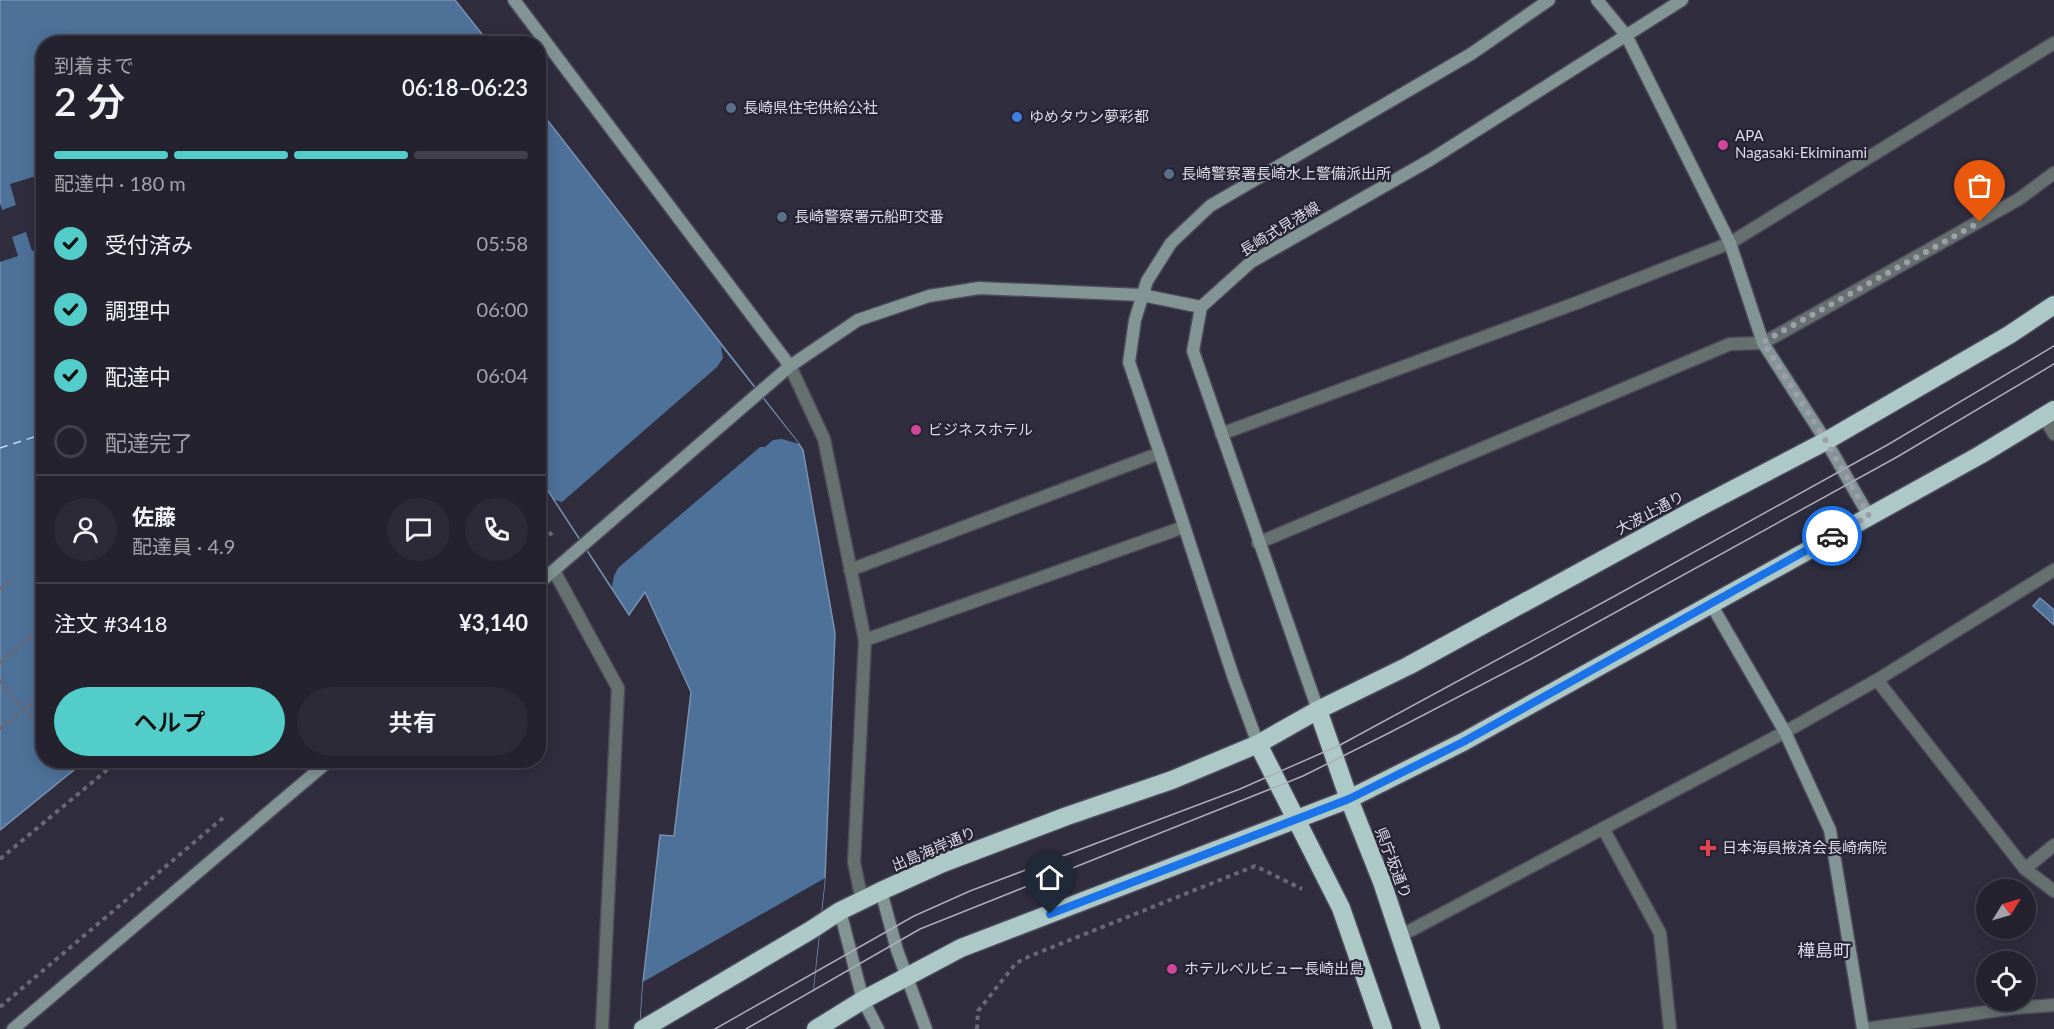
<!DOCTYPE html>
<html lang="ja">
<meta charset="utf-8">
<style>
:root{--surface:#24222f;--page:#2c2a37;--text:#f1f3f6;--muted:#a3a4aa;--line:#413f4b;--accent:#53cdc9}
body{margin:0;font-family:Lato,"Noto Sans JP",sans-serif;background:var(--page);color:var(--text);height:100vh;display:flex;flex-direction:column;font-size:22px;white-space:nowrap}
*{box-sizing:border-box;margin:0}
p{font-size:20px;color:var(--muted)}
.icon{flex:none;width:33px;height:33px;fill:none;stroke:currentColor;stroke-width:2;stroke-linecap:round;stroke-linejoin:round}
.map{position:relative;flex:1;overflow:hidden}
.sheet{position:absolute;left:36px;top:36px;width:510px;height:732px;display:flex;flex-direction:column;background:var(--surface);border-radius:24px;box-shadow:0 3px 15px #0003,0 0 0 2px var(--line)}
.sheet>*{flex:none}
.needle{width:39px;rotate:53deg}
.controls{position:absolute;left:1976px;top:879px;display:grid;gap:12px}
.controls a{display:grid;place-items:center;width:60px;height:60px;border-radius:50%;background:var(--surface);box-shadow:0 3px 15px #0003,0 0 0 2px var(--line);font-size:30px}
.pin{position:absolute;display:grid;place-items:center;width:51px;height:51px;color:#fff;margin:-62px -26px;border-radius:50% 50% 50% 0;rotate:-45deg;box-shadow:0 0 6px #0007}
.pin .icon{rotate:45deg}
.courier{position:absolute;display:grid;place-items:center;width:60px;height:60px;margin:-30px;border:4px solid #1a73e8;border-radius:50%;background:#fff;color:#222;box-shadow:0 2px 8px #0007}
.overview em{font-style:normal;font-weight:600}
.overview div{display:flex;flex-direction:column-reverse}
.overview{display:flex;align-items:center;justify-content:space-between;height:102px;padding:0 18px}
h1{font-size:39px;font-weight:600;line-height:45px}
.bar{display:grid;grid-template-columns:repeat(4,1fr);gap:9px 6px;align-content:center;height:72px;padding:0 18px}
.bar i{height:8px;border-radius:4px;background:var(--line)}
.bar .active{background:var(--accent)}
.bar p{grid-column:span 4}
.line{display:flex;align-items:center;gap:15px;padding:0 18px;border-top:2px solid var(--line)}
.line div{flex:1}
.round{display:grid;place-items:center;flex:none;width:63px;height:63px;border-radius:32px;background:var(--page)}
ol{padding:0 18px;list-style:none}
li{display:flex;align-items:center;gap:18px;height:66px}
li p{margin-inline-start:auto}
li .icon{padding:6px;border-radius:50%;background:var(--accent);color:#111;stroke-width:4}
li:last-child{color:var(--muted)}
li i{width:33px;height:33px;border:3px solid var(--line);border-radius:50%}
.cta{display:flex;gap:12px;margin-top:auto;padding:12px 18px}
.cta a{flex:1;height:69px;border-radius:36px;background:var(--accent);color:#111;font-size:24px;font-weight:600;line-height:69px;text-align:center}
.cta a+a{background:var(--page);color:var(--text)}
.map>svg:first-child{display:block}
</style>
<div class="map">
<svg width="2054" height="1029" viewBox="0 0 2054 1029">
<rect width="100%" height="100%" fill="#302d3f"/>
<!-- water -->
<path fill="#4e7199" stroke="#7991b0" stroke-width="1.5" d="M0,0H455L489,43L44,44V760L85,761L0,830Z
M538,108L799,444L803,450L835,633L825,878L813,991L640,1029L643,982L660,835L674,836L691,692L645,592L629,615L539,477Z
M2040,598L2054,610V625L2033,606Z"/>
<!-- pier -->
<path fill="#302d3f" d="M43,174V248L32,251L26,232L12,237L18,256L0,262V203L2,210L16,205L10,184Z
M721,346L799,444L782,439L773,440L765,447H760L618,568L614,576L612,587L555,500L562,502L717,367L723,358Z
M825,878L809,1029H640L643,982Z"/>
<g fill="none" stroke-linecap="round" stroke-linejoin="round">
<!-- ferry -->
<path stroke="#c5daf4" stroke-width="1.5" stroke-dasharray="8 6" stroke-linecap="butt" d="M0,448L34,437L44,428"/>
<!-- street casing -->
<g stroke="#4c495a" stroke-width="15">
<path id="street" d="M790,366L824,439L865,640L854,862L862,901
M2044,417L2054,434
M1221,434L1579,302L1730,243L2054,43
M1258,543L1730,344L1763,343L2019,199L2054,173
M850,570L1160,453
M554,571L618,688L602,1029
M865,640L1184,527
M1877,680L2025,869L2054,891
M1603,828L1660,933L1670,1029
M2025,869L2054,845
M1400,936L1785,732L1877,680L2054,570
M1865,1029L2015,1008L2054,1005"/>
</g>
<!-- secondary casing -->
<g stroke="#4c495a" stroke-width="15">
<path id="secondary" d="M514,0L790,366
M1597,0L1626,35L1730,243L1763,343L1826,441L1869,516
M538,584L790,366L858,320L929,296L979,288L1142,295L1201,307
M1711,604L1785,732L1830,830L1863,1029
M1318,710L1193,351L1201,307L1251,262L1430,160L1682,0
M1258,744L1233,676L1172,489L1129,362L1135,320L1147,281L1171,243L1210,206L1471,54L1549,0
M881,891L897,950L926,1029
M840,911L863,1000L878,1029
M13,1029L330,760"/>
</g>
<!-- highway casing -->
<g stroke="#4c495a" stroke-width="21">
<path id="highway" d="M1318,710L1349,799L1382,882L1431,1029
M1258,744L1341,908L1383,1029
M643,1029L811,930L840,911L881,891L943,863L1067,816L1172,780L1258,744L1318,710L1408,666L1692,511L1826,441L2009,335L2054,305
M816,1029L863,1000L961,948L1349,799L1463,742L1980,455L2054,410"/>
</g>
<!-- path -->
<path stroke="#6a6877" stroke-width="4" stroke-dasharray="4.5 4.5" stroke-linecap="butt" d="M538,518L554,538L553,539
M0,589L16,577
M0,663L40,630
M0,680L23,710L44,729
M0,729L44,694
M77,760L81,764
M0,859L119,760
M0,1007L224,817
M977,1029L978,1011L1016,963L1030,956L1255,866L1302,889"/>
<!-- street -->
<use href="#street" stroke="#65706f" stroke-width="12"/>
<!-- secondary -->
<use href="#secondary" stroke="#829493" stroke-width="12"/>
<!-- highway -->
<use href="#highway" stroke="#acc9c7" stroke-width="18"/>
<!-- tram -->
<path stroke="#aeacb9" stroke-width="1.5" d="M715,1029L914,916L970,891L1240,789L1340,745L1613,597L1889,444L2054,346
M746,1029L920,929L1303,776L1387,734L1529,660L1897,457L2054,364"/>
</g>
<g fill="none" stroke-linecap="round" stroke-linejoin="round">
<!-- done -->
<path stroke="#a09eac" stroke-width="6" stroke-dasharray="0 10.8" d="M1832,536L1869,516L1826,441L1763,342L1980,222"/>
<!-- route -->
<path stroke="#1a73e8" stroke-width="8" d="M1050,914L1349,799L1463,742L1832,536"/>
</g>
<!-- markers -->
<g fill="#5c6f8a" stroke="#262334" stroke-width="2">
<circle cx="731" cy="108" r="6"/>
<circle cx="1169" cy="174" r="6"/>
<circle cx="782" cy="217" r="6"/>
</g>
<circle fill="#3f7fe0" stroke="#262334" stroke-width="2" cx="1017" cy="117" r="6"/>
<g fill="#d1479c" stroke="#262334" stroke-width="2">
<circle cx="1723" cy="145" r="6"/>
<circle cx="916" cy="430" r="6"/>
<circle cx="1172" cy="969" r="6"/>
</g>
<path fill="#e0444e" stroke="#262334" stroke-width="2" d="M1705 839h6v6h6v6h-6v6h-6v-6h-6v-6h6z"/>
<g text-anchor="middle" stroke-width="4.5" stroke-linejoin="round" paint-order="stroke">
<!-- poi labels -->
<g font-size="15" fill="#dcdbe6" stroke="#262334" text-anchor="start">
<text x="743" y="113">長崎県住宅供給公社</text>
<text x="1029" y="122">ゆめタウン夢彩都</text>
<text x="1735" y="141">APA<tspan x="1735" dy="17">Nagasaki-Ekiminami</tspan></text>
<text x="1181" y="179">長崎警察署長崎水上警備派出所</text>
<text x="794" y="222">長崎警察署元船町交番</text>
<text x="928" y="435">ビジネスホテル</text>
<text x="1722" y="853">日本海員掖済会長崎病院</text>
<text x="1184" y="974">ホテルベルビュー長崎出島</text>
</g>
<!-- street labels -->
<g font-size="15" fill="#dcdbe6" stroke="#262334">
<text transform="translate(1280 229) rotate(-31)" y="5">長崎式見港線</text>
<text transform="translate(1650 513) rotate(-28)" y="5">大波止通り</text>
<text transform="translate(934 849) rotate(-23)" y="5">出島海岸通り</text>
<text transform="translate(1393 863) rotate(69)" y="5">県庁坂通り</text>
</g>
<!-- quarter labels -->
<g font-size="18" fill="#d9d6ed" stroke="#262334">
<text x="1824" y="957">樺島町</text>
</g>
</g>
</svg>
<div class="controls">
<a><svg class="needle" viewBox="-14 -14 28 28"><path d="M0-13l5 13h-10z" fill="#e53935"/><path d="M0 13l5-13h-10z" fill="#a3a4aa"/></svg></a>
<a><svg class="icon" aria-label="locate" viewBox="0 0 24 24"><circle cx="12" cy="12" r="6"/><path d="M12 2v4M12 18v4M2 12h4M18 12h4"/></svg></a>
</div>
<div class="pin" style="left:1980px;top:222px;background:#ea580c"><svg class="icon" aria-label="bag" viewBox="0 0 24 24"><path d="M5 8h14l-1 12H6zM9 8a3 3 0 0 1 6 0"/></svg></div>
<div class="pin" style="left:1050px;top:914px;background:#1f2937"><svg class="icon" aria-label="home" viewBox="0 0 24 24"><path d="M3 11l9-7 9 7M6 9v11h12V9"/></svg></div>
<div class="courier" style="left:1832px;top:536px"><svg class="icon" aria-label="car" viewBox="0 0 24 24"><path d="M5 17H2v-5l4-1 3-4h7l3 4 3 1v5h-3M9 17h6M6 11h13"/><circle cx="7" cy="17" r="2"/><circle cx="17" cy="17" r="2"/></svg></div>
<section class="sheet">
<div class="overview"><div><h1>2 分</h1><p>到着まで</p></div><em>06:18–06:23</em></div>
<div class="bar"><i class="active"></i><i class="active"></i><i class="active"></i><i></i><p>配達中 · 180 m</p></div>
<ol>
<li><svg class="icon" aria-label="check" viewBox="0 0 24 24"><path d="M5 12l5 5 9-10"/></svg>受付済み<p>05:58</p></li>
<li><svg class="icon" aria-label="check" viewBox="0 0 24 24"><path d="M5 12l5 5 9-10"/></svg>調理中<p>06:00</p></li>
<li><svg class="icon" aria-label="check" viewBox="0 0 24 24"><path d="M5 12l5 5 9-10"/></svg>配達中<p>06:04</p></li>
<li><i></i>配達完了</li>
</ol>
<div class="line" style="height:108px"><a class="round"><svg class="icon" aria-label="person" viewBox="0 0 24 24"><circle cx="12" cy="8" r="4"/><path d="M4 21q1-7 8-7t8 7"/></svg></a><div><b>佐藤</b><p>配達員 · 4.9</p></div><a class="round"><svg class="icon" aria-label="chat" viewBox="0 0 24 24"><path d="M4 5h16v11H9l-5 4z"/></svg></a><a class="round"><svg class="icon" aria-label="phone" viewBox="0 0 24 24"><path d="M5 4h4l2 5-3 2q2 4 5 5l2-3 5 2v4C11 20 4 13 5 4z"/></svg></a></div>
<div class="line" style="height:78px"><div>注文 #3418</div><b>¥3,140</b></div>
<div class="cta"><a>ヘルプ</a><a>共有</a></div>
</section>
</div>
